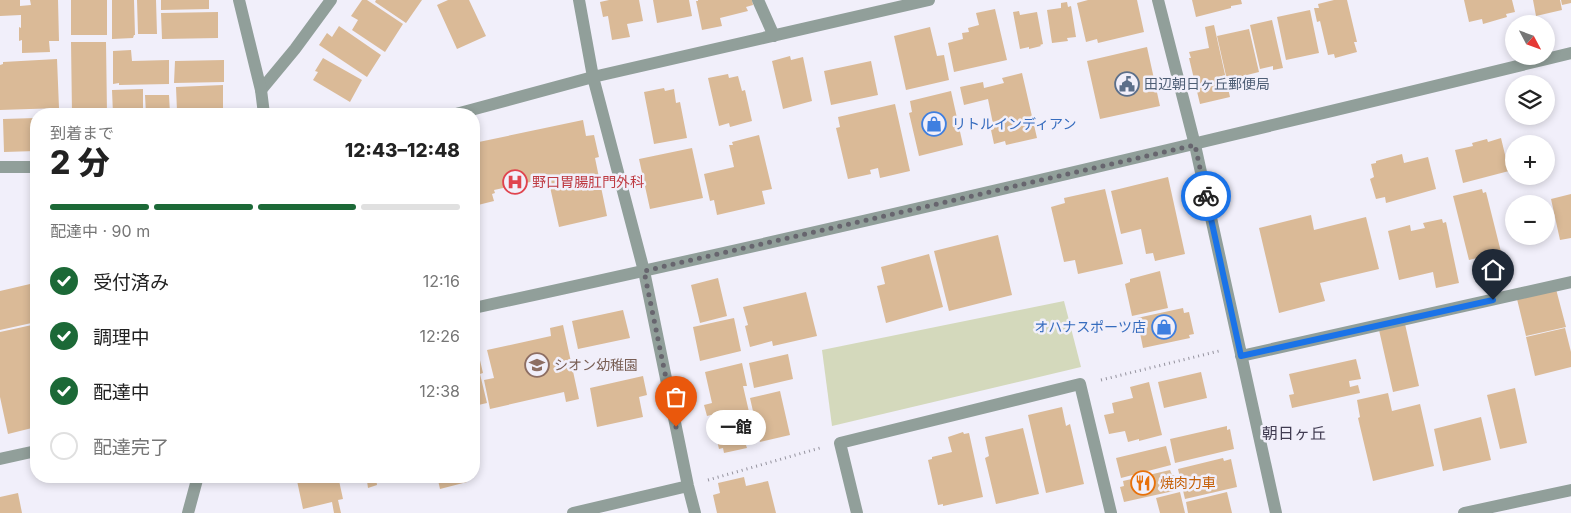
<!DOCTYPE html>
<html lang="ja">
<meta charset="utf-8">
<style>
:root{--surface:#fff;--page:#f6f6f6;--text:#222;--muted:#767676;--line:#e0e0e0;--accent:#1c6937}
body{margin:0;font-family:Inter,"Noto Sans JP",sans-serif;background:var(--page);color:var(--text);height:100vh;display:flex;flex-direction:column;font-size:19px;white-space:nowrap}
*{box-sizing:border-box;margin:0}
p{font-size:16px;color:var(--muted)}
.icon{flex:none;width:28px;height:28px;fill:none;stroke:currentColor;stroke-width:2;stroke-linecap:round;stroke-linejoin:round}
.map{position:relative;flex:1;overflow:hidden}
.details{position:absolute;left:30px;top:108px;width:450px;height:375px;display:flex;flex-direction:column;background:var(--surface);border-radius:20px;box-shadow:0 2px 8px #0003}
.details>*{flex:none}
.needle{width:32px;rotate:131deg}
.controls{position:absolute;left:1505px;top:15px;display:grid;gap:10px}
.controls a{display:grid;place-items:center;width:50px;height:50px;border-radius:50%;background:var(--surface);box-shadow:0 2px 8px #0003;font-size:25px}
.pin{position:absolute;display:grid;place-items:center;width:42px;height:42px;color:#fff;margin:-51px -21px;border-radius:50% 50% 50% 0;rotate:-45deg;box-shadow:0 0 5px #0007}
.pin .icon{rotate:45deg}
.courier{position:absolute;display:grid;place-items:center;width:50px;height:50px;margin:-25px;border:4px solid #1a73e8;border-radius:50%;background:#fff;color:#222;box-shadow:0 1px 6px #0007}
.bubble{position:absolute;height:35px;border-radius:18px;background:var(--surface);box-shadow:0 2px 8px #0003;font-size:16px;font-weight:800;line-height:35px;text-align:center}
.overview em{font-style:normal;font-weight:800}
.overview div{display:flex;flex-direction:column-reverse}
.overview{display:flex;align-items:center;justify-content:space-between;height:85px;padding:0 20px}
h1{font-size:32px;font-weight:800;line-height:38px}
.bar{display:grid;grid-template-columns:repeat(4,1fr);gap:8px 5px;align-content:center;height:60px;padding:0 20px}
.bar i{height:6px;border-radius:4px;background:var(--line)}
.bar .on{background:var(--accent)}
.bar p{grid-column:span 4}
ol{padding:0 20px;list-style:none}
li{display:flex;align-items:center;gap:15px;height:55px}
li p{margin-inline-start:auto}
li .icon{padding:5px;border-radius:50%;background:var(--accent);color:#fff;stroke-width:4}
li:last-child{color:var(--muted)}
li i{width:28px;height:28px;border:2px solid var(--line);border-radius:50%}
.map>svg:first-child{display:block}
</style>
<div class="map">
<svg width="1571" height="513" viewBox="0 0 1571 513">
<rect width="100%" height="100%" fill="#f1effa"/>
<!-- green -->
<path fill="#d4d9bc" d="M1064,301L1081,367L832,426L822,350Z"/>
<!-- building -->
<path fill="#daba97" d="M0,0H20V6L31,5L30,0H58L59,41H49L50,52L22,53V40L19,41V27L21,28V15L0,16Z
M71,0H107V35H71Z
M112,0H134L135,35H134L133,38L112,39Z
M137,0H156L157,34H138Z
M161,0H209V9L161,10Z
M362,0H367L403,24L385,52L352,30L358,20L351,16Z
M376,0H422L406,23L375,2Z
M448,0H469L486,36L457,49L437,5Z
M609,0H639L643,21L627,24L630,37L612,40L608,16L603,17L600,2Z
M653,0H689L692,16L657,23Z
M698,0H752L753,5L746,7L748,11L720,18L722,26L702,30L696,1H698Z
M1088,0H1137L1144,32L1098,43L1097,39L1086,42L1077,3Z
M1192,0H1241L1242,4L1231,6V8L1196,17Z
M1334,0H1347L1357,42H1354L1357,52L1335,58L1334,54L1328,55L1320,21L1317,22L1314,8H1319L1318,4Z
M1464,0H1512L1515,12L1506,14L1507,17L1483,24L1482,19L1469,22Z
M1533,0H1560L1562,10L1536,16Z
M1561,0H1571V3L1562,5Z
M1067,2L1068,7L1071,6L1076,37L1067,38L1068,41L1052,43L1047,10L1061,8V3Z
M995,9L1007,60L954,72L948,43L963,39L962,33L969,32L968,28L979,25L976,13Z
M1310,10L1319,53L1286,60L1277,17Z
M1019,11L1020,15L1037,12L1043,44L1040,45L1041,46L1029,49V47L1020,49L1013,12Z
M218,12V38L162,39L161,13Z
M1272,20L1283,68L1273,70V66L1260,69L1250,25Z
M1214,25L1230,97L1200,104L1189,58H1191L1189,52L1209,48L1205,27Z
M339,26L381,55L367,77L319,45L327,33L332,37Z
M930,27L937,56L944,55L949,80L906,90L894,36Z
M1249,29L1259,72L1227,80L1217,36Z
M71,42H106L107,114H72Z
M1147,47L1160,106L1100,119L1087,61Z
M131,50L132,61L169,60V84L119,85V83L113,84V51Z
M790,56L791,60L803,57L812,101L783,109L772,61Z
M323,58L362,80L350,102L313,80L318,72L315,71Z
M57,59L59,108L0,110V65L3,64V62Z
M224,60V82L174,83L175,61Z
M871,61L878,95L831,105L824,71Z
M1022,73L1037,138L1006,145L1005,141L994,144L991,130L994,129L988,99L964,105L960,87L983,82L984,88L1004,83L1002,78Z
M728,74L729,78L738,76L742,91L745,90L752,121L730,127L729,123L719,126L708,78Z
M223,85V110L177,111L176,87Z
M664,88L665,91L674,89L676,103L680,102L687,138L654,144L644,92Z
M143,89V114H113L112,90Z
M951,91L963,145L919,156L909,113L912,112L910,101Z
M145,95H169L170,114H146Z
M895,104L910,171L880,178L878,168L870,170L871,174L848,179L836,128L840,127L838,117Z
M36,118V151L4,152L3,119Z
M583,120L586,136L594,135L599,157L595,158L607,216L559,227L548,178L494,190L495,193L492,194L494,201L474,206V143Z
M759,135L772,189L762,191L765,204L717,215L714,200L710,201L704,174L734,167L729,145H733L732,142Z
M1501,138L1509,171L1463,183L1455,150L1473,146L1472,143L1487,139L1488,142Z
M692,148L703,198L650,209L639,159Z
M1402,154L1404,163L1428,157L1436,189L1386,203L1385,197L1376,199L1370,179L1374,177L1371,164L1376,163V161Z
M1168,177L1185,254L1155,261L1153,253L1146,254L1141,229L1121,234L1111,191Z
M1105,189L1123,264L1078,274L1075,260L1064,262L1051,207L1065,203L1064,198Z
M1482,189L1483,193L1486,192L1501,252L1469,260L1453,196Z
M1571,194V238L1560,240L1551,199Z
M1311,215L1314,230L1366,217L1379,269L1320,283L1325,301L1279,313L1259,228Z
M1442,219L1443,223L1446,222L1459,283L1436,288L1433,272L1399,280L1388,231L1410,225L1411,231L1425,228L1423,223Z
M998,235L1012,295L949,311L934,251Z
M929,254L943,307L886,323L877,286L885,284L881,267Z
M1160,271L1168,308L1132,316L1125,284L1130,282V279Z
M718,278L727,316L700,323L691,285Z
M30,284L36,310V322L0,330V291Z
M1556,289L1566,327L1526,336L1517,299Z
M806,292L817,336L773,346L772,341L750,347L745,326L748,325L743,307Z
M1183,308L1184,313L1189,312L1194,334L1189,335L1190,338L1143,348L1137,318Z
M623,310L630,338L578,349L572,321Z
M734,318L741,351L700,361L693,327Z
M1405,324L1419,386L1393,392L1379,330Z
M32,325L36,345V427L8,434L0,397V332Z
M563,325L579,399L566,402L564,392L490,409L484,380L494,378L487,350L551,336L550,328Z
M1565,328L1571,352V367L1535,376L1526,337Z
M476,353V356H479L483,373L480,374L487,403L474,406V354Z
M788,354L793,379L754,388L749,363Z
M1356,359L1361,379L1349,381L1350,387L1358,385L1360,393L1292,408L1289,395L1294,394L1289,374Z
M742,363L747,386H743L756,442L746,445L747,448L724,453L723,448L719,449L711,415L707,416L704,405L712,403L705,372Z
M1201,372L1207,398L1164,408L1158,382Z
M643,376L647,395L639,397L643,417L597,427L590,388Z
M1149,382L1162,435L1139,441V439L1128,442L1125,431L1109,434L1104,415L1114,413L1112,403L1133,398L1130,387Z
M1515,388L1527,443L1500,449L1487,395Z
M780,391L790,435L760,442L750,398Z
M1388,393L1392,411L1420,404L1434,466L1373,481L1358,418L1360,417L1357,400Z
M1062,407L1066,426L1070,424L1084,484L1046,493L1028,415Z
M1481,417L1491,460L1443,471L1434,429Z
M1227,426V430L1230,429L1234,449L1175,463L1170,439Z
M1023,428L1039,494L996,504L985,458L989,456L985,437Z
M963,432L964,434L969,433L983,497L943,506V504L938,505L928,460L932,459V457L952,452L948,437Z
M1166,446L1171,465L1121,478L1116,458Z
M1223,458L1224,461L1231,459L1237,487L1185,499L1178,469Z
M1170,470L1172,475H1174L1178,490L1124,502L1120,487L1124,486L1123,481Z
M296,476H338L343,499L338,500L341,513H334L332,502L303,509Z
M354,476H380V477L376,478L377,485L368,488L367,481L356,483Z
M437,476H466L467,482L440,489Z
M744,477L746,486L768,481L776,513H717L713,495L720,493L718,483Z
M1180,492L1185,513H1160L1156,498Z
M1227,492L1232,513H1188L1186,502Z
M18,493L22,513H0V497Z"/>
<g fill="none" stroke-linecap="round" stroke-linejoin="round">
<!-- path -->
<path stroke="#95939e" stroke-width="3" stroke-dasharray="1 4" stroke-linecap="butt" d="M1101,380L1219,351
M708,480L820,448"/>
<!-- minor -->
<path stroke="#919f9a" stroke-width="12" d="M579,0L593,77L644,271L688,486L695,513
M758,0L774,36
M1158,0L1195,145L1276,513
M261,90L295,49L331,0
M456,114L593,77L929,0
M0,167H36
M1241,356L1571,282
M0,459L36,451
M573,513L688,486
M857,513L840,443L1080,384L1111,513
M1464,513L1571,490"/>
<!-- tertiary -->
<path stroke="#919f9a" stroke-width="12" d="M239,0L261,90L264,114
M474,308C841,229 1206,142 1571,53
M188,513L198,476"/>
</g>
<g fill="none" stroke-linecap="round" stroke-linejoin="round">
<!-- done -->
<path stroke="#67656e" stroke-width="5" stroke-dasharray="0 9" d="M676,427L644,271L1195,145L1206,196"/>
<!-- route -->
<path stroke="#1a73e8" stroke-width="6" d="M1206,196L1241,356L1493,300"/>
</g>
<!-- icons -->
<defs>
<g id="civic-ring" transform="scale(1.25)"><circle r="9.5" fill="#f1effa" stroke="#5c6f8a" stroke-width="1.5"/><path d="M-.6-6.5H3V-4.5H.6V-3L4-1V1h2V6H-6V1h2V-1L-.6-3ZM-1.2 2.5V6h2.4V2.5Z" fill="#5c6f8a"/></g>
<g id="shop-ring" transform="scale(1.25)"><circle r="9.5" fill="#f1effa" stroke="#3f7fe0" stroke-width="1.5"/><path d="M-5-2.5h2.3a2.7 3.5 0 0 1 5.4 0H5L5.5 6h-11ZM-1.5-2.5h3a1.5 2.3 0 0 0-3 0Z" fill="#3f7fe0"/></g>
<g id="hospital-ring" transform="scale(1.25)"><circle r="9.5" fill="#f1effa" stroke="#e0444e" stroke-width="1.5"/><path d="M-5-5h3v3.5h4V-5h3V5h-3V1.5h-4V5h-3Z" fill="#e0444e"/></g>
<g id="school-ring" transform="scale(1.25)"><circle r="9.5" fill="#f1effa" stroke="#8d6e63" stroke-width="1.5"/><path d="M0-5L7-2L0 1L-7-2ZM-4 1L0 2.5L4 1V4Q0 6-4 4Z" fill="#8d6e63"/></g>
<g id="restaurant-ring" transform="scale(1.25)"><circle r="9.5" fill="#f1effa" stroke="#e8710a" stroke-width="1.5"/><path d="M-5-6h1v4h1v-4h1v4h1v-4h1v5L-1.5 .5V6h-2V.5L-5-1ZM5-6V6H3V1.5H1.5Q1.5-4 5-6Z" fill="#e8710a"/></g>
</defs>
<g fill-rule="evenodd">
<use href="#civic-ring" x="1127" y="84"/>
<use href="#shop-ring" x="934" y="124"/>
<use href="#hospital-ring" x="515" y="182"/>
<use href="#shop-ring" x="1164" y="327"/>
<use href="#school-ring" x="537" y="365"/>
<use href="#restaurant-ring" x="1143" y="483"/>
</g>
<g text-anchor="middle" stroke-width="5" stroke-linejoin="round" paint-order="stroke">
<!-- service labels -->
<g font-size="14" fill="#4e5e75" stroke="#f1effa" text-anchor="start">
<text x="1144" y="89">田辺朝日ヶ丘郵便局</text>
</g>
<!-- shop labels -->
<g font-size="14" fill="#366cbe" stroke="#f1effa" text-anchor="start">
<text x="952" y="129">リトルインディアン</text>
<text x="1146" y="332" text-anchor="end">オハナスポーツ店</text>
</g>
<!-- health labels -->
<g font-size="14" fill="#be3a42" stroke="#f1effa" text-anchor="start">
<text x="532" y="187">野口胃腸肛門外科</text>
</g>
<!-- education labels -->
<g font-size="14" fill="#785e54" stroke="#f1effa" text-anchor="start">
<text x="554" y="370">シオン幼稚園</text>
</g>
<!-- food labels -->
<g font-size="14" fill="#c56008" stroke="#f1effa" text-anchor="start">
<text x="1160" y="488">焼肉力車</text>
</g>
<!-- quarter labels -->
<g font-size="16" fill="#413c52" stroke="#f1effa">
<text x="1294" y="439">朝日ヶ丘</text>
</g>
</g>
</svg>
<div class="controls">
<a><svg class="needle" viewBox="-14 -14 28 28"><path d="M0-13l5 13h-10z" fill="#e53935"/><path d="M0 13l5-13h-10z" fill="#767676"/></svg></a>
<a><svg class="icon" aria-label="layers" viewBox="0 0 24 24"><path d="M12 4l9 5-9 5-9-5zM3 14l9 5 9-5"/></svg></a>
<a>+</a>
<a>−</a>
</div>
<div class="pin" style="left:676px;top:427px;background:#ea580c"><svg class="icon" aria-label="bag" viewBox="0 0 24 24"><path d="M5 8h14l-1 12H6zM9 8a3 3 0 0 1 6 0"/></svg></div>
<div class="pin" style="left:1493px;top:300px;background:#1f2937"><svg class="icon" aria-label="home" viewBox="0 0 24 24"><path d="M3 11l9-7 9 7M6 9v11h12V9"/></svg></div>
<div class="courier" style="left:1206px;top:196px"><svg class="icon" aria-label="bike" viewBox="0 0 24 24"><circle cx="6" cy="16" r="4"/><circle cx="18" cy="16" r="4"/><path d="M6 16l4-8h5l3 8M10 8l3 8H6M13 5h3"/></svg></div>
<div class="bubble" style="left:706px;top:410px;width:60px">一館</div>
<section class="details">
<div class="overview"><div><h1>2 分</h1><p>到着まで</p></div><em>12:43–12:48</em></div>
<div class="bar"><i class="on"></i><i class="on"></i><i class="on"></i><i></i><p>配達中 · 90 m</p></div>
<ol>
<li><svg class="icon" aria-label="check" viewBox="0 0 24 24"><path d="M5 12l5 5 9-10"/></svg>受付済み<p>12:16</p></li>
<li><svg class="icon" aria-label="check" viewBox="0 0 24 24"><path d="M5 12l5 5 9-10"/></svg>調理中<p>12:26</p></li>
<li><svg class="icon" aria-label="check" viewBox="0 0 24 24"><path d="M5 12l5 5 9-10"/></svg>配達中<p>12:38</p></li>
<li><i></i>配達完了</li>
</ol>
</section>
</div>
